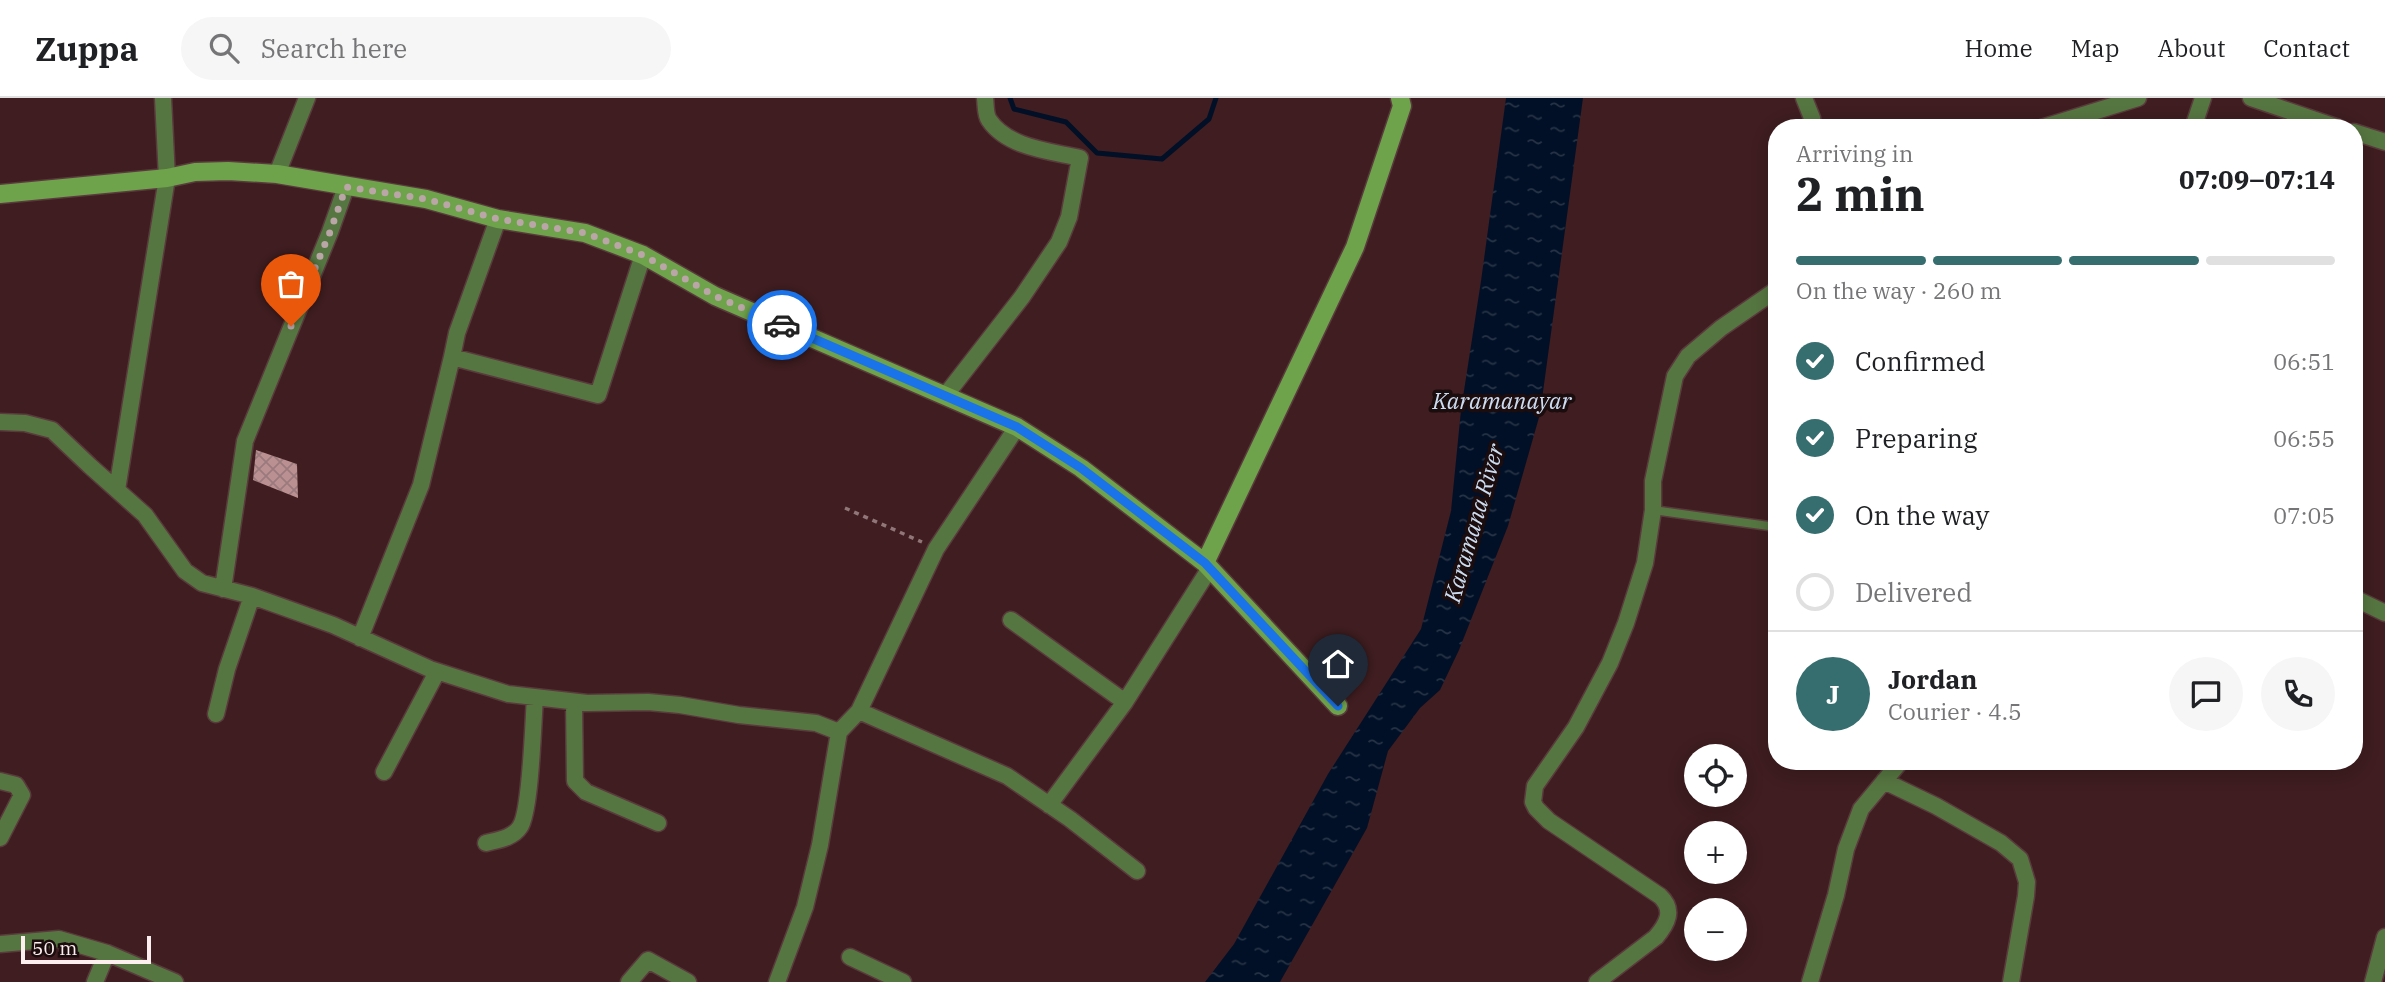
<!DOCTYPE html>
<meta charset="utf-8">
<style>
:root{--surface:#fff;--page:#f6f6f6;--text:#202124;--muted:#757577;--line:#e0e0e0;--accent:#366e70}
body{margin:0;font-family:"IBM Plex Serif",serif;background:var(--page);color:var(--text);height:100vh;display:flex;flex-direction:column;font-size:26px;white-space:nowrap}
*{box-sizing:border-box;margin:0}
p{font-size:23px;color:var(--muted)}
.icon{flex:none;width:38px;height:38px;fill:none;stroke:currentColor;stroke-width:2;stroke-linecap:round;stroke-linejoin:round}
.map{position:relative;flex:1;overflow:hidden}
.side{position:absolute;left:1768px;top:21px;width:595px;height:651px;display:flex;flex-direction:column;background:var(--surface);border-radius:28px;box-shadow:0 4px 18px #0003}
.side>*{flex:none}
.buttons{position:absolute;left:1684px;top:646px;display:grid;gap:14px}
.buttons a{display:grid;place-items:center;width:63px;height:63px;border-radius:50%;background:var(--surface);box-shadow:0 4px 18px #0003;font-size:35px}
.scale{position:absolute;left:21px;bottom:18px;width:130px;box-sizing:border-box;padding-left:7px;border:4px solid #fdeeef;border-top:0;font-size:19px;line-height:24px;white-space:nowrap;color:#fdeeef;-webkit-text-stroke:5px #1b0c0e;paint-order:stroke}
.pin{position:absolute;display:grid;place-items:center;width:60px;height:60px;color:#fff;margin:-72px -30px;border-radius:50% 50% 50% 0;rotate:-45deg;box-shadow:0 0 7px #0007}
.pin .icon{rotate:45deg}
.courier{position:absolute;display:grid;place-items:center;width:70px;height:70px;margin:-35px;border:5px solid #1a73e8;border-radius:50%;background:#fff;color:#222;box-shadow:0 2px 9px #0007}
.headline em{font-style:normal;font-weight:700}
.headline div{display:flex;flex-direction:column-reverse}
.headline{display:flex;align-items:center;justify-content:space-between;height:119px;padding:0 28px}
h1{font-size:46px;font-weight:700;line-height:52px}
.bar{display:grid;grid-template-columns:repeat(4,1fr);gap:10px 7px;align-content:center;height:84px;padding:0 28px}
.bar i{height:9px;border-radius:5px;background:var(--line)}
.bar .current{background:var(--accent)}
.bar p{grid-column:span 4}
.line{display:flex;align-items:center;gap:18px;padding:0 28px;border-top:2px solid var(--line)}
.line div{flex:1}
.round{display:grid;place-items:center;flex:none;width:74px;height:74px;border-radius:37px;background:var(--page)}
ol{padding:0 28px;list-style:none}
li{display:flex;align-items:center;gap:21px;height:77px}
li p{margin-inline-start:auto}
li .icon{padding:7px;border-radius:50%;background:var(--accent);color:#fff;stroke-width:4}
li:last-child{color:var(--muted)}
li i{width:38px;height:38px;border:4px solid var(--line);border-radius:50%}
header{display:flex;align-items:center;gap:42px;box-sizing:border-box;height:98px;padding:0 35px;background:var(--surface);border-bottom:2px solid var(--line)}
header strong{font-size:33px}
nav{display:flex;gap:38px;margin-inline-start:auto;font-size:24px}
.search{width:490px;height:63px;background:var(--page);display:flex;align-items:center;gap:18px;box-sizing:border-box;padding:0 24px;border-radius:38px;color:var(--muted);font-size:26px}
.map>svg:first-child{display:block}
</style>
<header>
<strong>Zuppa</strong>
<div class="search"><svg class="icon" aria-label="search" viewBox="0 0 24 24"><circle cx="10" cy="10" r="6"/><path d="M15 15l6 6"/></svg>Search here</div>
<nav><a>Home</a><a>Map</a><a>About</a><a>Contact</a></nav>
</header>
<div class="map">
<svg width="2385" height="884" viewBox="0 0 2385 884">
<defs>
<pattern id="water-ripples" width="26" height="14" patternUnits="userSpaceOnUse" patternTransform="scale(1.75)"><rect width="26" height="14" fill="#011026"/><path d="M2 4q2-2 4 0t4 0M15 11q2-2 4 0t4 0" fill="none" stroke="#273346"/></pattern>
<pattern id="building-cross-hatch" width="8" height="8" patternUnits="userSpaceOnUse" patternTransform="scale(1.75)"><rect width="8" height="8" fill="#bb9093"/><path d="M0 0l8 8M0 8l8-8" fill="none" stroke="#9a7a7c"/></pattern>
</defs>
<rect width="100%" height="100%" fill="#3f1d20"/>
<!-- water -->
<path fill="url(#water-ripples)" d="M1506,0H1583L1540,316L1508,428L1459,552L1440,592L1420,610L1388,653L1367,730L1280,884H1205L1234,846L1328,676L1421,531L1451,413L1461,312L1481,183Z"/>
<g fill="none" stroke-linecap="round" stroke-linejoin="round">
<!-- stream -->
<path stroke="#011026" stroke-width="5" d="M1010,0L1014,11L1066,24L1097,55L1162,61L1209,21L1216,0"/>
</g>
<!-- building -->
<path fill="url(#building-cross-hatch)" d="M256,352L297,366L298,400L253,382Z"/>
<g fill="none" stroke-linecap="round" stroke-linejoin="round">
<!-- lane casing -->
<g stroke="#5a3a3d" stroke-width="11">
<path id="lane" d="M1653,412L1776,429"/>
</g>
<!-- street casing -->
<g stroke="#5a3a3d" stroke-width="19">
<path id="street" d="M1804,0L1812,20L1813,30
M2251,0L2339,30
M2041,30L2138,0
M2193,30L2203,0
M2354,34L2385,44
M277,76L307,0
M452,259L457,235L498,121
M945,298L1022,199L1059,144L1069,119L1080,60C1050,53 1008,50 989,22C985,16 986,7 985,0
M0,324L25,325L52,332L90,368L145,417L185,473L202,485L252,498L333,527L430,571L508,596L587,605L648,604L680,607L739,617L816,625L839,634
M117,392L167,80L163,0
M223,491L245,343L330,134L346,89
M2354,500L2385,515
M1011,522L1125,604L1210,470
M360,540L421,387L452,259L598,297L643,157
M574,604L575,683L586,694L658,725
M859,613L1007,678L1070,721L1137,773
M216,616L227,571L252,498
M384,674L437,574
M0,683L16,687L22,697L0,740
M1884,683L1936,708L2001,745L2020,761L2027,784L2026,798L2011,884
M1049,707L1125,604
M486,745C498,742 513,740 520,729C531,713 533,624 535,600
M0,846L59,841L107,855L175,884
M850,859L903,884
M95,884L107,855
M629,884L648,862L688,884
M777,884L805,809L820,747L839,634L859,613L936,451L1017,329
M1597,884L1656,839C1667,826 1675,812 1660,798L1549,723L1536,710L1533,704L1535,688L1576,629L1610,565L1626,525L1645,465L1653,412V383L1675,278L1688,258L1721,230L1776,192
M1810,884L1836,797L1846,751L1861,711L1901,663
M2373,884L2385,839"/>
</g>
<!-- secondary casing -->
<g stroke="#5a3a3d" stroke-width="21">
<path id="secondary" d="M0,96L167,80L195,74L228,73L277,76L426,101L498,121L585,135L643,157L715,198L1017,329L1081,370L1205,465L1338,608
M1205,465L1355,149L1402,8L1400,0"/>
</g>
<!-- path -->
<path stroke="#907678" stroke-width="3.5" stroke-dasharray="5 5" stroke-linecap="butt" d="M845,410L922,444"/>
<!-- lane -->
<use href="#lane" stroke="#567641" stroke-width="8"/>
<!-- street -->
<use href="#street" stroke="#567641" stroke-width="16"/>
<!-- secondary -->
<use href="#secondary" stroke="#6ea24b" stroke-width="18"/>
</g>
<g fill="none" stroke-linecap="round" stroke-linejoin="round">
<!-- done -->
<path stroke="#baa5a7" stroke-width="7" stroke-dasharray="0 12.6" d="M291,228L330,134L346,89L426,101L498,121L585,135L643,157L715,198L782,227"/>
<!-- route -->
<path stroke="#1a73e8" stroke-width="9" d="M782,227L1017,329L1081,370L1205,465L1338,608"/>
</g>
<g text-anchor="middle" stroke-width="7" stroke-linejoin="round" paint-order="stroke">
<!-- water labels -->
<g font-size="23" font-style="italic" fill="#cdddf1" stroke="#1b0c0e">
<text x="1502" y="311">Karamanayar</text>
<text transform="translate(1474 425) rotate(-74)" y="8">Karamana River</text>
</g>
</g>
</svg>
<div class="buttons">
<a><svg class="icon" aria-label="locate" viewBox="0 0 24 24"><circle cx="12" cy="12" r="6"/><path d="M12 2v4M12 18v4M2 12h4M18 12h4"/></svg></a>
<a>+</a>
<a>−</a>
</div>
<div class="scale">50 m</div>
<div class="pin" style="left:291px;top:228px;background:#ea580c"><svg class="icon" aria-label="bag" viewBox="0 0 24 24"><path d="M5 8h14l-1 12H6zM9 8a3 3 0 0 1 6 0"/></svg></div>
<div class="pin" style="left:1338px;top:608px;background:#1f2937"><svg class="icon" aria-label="home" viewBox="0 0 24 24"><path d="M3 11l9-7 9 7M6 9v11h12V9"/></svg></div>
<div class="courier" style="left:782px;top:227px"><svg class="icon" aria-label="car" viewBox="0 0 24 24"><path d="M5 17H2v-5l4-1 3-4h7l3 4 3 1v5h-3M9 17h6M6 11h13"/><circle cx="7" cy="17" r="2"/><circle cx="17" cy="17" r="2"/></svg></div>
<section class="side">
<div class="headline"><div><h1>2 min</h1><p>Arriving in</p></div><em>07:09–07:14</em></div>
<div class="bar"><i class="current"></i><i class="current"></i><i class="current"></i><i></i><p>On the way · 260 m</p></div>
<ol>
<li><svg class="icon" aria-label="check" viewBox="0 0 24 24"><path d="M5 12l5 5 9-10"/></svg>Confirmed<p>06:51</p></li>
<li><svg class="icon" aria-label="check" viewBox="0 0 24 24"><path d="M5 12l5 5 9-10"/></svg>Preparing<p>06:55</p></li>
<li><svg class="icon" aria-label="check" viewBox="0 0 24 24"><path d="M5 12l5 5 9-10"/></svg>On the way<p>07:05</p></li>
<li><i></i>Delivered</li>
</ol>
<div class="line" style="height:126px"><b class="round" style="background:var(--accent);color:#fff">J</b><div><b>Jordan</b><p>Courier · 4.5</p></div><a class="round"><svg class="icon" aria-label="chat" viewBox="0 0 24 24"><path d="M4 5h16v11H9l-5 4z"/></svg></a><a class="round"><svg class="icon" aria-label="phone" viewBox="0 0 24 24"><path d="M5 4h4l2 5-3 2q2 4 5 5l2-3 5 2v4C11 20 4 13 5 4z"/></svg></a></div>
</section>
</div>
